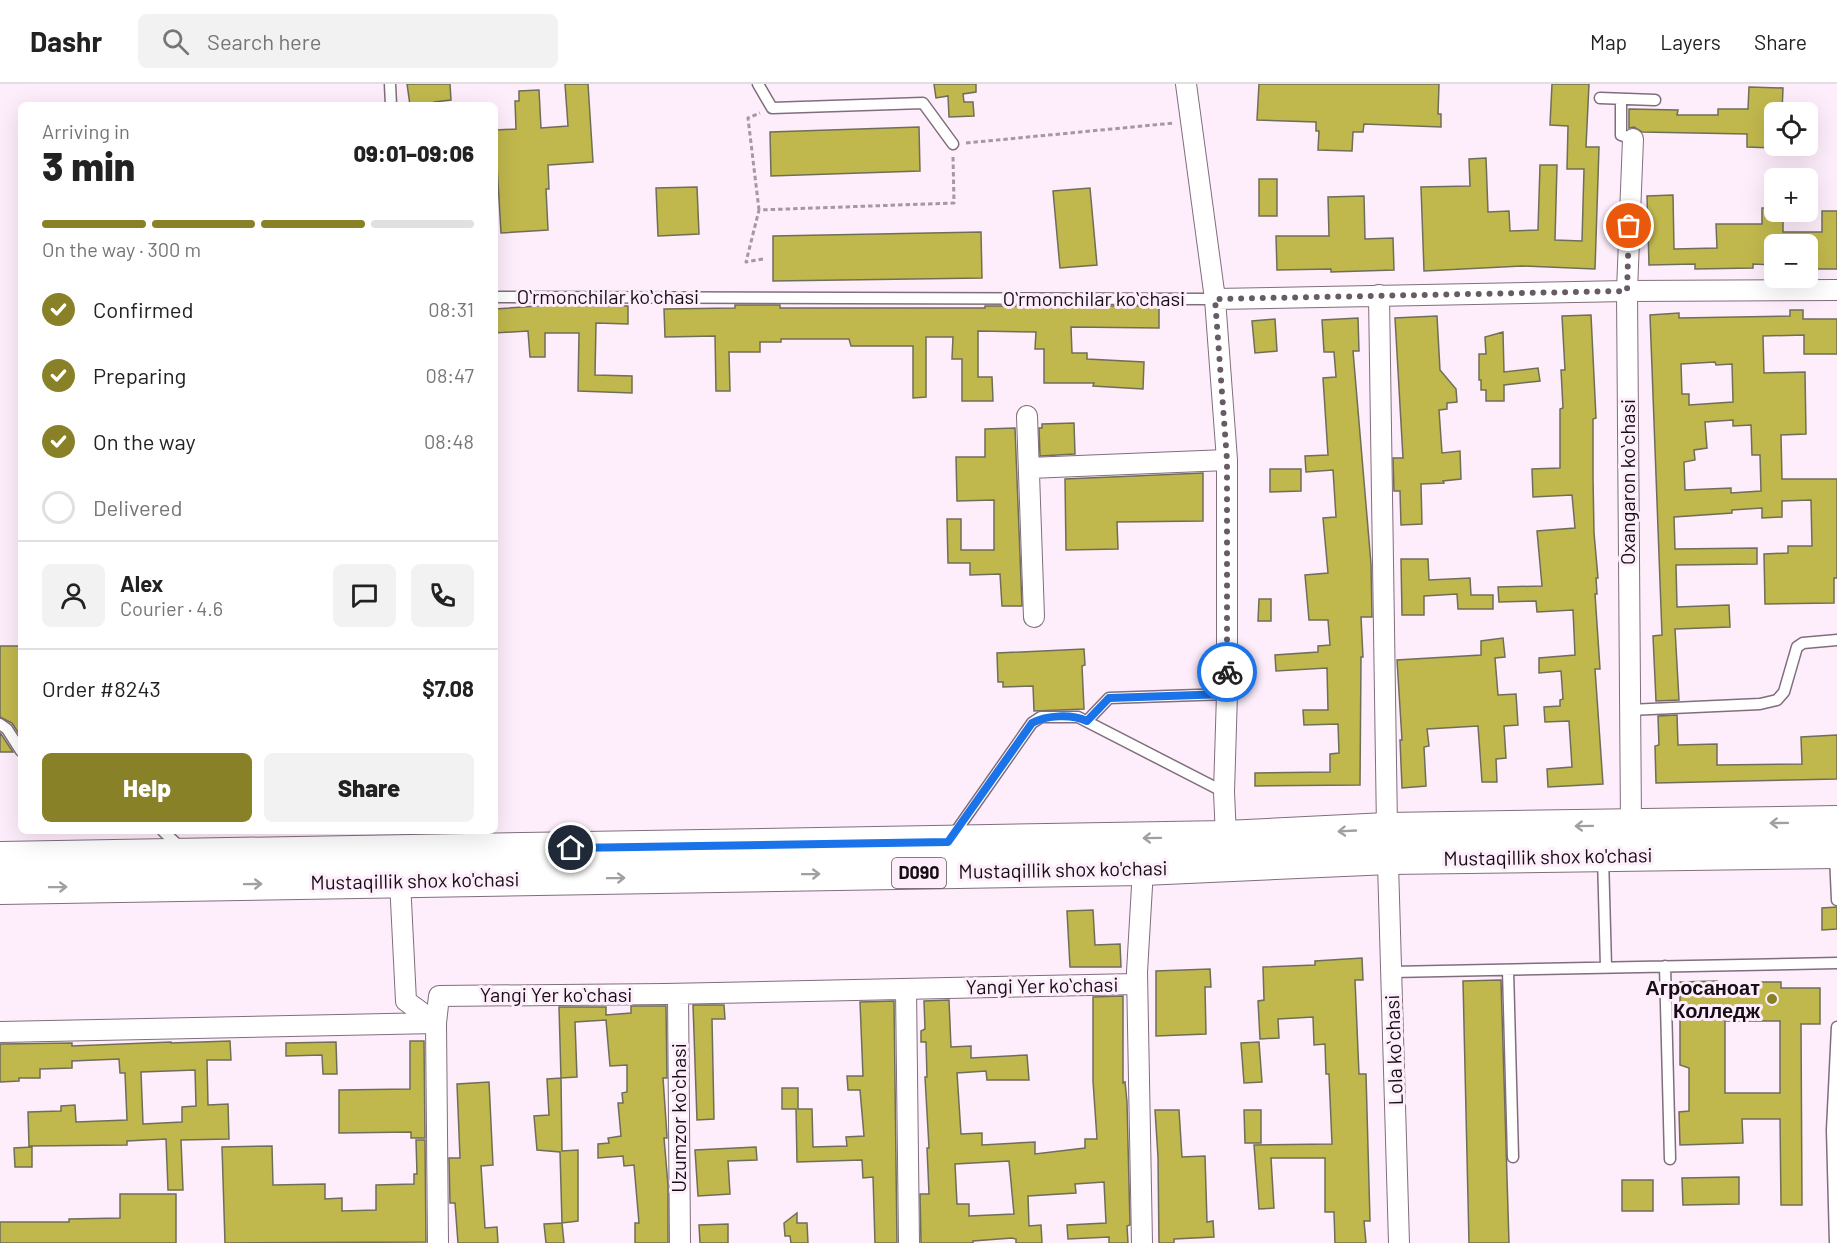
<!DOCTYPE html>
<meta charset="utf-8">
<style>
:root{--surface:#fff;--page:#f2f2f2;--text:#222;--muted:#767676;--line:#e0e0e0;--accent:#888128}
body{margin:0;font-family:Barlow,sans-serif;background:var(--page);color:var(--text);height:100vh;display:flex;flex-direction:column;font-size:22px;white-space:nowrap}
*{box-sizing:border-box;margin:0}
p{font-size:20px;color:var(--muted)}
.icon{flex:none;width:33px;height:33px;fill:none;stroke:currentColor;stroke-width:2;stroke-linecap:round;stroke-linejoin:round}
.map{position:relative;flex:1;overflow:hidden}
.side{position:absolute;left:18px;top:18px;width:480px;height:732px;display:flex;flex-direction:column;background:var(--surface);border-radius:9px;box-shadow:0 6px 24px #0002}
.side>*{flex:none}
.buttons{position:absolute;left:1764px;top:18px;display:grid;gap:12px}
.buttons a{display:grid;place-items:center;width:54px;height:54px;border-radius:9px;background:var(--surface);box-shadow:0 6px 24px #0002;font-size:30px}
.pin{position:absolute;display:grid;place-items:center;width:51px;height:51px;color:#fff;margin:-26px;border:3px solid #fff;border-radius:50%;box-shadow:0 2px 6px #0007}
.courier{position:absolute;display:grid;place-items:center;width:60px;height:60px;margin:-30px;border:4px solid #1a73e8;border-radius:50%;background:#fff;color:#222;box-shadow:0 2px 8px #0007}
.summary em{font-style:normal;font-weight:800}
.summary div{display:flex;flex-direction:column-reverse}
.summary{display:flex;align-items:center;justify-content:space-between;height:102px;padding:0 24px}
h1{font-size:39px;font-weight:800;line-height:45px}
.bar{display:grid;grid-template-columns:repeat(4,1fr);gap:9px 6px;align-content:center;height:72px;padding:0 24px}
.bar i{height:8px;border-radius:4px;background:var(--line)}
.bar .selected{background:var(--accent)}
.bar p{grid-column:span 4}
.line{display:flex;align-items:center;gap:15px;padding:0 24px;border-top:2px solid var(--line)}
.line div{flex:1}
.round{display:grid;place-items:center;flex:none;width:63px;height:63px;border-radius:9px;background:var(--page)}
ol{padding:0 24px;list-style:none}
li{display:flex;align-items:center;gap:18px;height:66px}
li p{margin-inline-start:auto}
li .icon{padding:6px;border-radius:50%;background:var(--accent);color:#fff;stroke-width:4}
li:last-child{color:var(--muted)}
li i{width:33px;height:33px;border:3px solid var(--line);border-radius:50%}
.cta{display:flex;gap:12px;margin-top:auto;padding:12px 24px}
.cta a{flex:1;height:69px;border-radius:9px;background:var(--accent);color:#fff;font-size:24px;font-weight:800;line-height:69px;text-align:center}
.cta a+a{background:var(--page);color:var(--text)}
header{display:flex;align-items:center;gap:36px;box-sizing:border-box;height:84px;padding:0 30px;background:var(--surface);border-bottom:2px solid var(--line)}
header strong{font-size:28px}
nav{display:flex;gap:33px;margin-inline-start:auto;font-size:21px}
.search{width:420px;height:54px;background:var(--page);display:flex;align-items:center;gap:15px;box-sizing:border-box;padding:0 21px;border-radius:9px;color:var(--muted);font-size:22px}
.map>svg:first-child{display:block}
</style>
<header>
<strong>Dashr</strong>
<div class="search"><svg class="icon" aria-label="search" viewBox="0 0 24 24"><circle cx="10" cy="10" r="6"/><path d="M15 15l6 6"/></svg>Search here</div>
<nav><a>Map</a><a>Layers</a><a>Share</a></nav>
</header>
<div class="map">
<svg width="1837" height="1159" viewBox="0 0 1837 1159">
<rect width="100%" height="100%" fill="#feedfb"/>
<!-- building -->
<path fill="#c1b84d" stroke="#6f6e59" stroke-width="1.5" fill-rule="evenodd" d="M407,0H450L451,16L434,18V21H410Z
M565,0H588L593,78L548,81L549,105H546L548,146L501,149L495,46L516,45L515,17H519V7L539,6L541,44L568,42Z
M934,0H976V8L963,10L964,18H973L974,32L949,33L948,12L936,14Z
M1259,0H1439L1438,30H1441V43L1364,40L1363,48H1353L1352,67L1318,66L1319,47H1316V38L1257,36Z
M1552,0H1589L1586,63H1599L1595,185L1522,182L1424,187L1421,103L1470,102L1469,75L1486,74L1488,128L1509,127L1510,147L1538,146L1540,81H1557L1555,156L1582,157L1584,85H1567L1568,42L1550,41Z
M1749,3L1783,4L1782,28H1774V64L1747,63V50L1642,48L1634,43L1629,44V25L1678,26L1677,31H1718V25H1748Z
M919,43L920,87L771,92L770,48Z
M1259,95H1277V132H1259Z
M697,103L699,150L658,152L656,104Z
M1090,104L1097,181L1060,184L1053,107Z
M1673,111L1674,165L1717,164L1716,140H1762V124H1774V128H1783V148H1822V127H1837V185H1808V160H1774V181L1753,180V184L1695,185V180L1649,181L1647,112Z
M1364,112L1365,155L1393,154L1394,186L1331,188V185L1277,186L1276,152H1329L1328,113Z
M981,148L982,194L773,197V152Z
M552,221L628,222V240L596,239L595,291L632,292V309L578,307L579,249H545V273H530L528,247L495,249V225Z
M735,221H780V224H985V222H1159V244L1071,243L1072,269H1087V275L1144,278L1143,305L1093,302L1094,299H1044V265H1035L1036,248L978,247V293H992L993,317H962V275H952L953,253H926V313L913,314V262H851L849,255H781V258H760V268H729L730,307H716L715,252L665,253L664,225L735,224Z
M1790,226H1803V235H1837V270H1804V251L1763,252L1764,289L1805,288L1806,350L1781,351L1782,395H1837V494H1834V519L1765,520L1764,470L1788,469V462H1812L1811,416L1782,417V433L1762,434V424L1732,426V429L1674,433L1675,465L1757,464V480L1676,481L1677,523L1729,521L1730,543L1675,545L1679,616L1656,617L1653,552L1662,551L1650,231L1679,229V234L1790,232ZM1715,278L1716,281L1732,280L1733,318L1689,321V310H1682L1681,280ZM1733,336V342L1751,341L1752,371H1760L1761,407L1731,409V404L1685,406L1684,378L1695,376L1694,366L1707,364L1705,338Z
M1591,231L1596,334L1593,335V394L1594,449L1598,494H1596L1597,510H1595L1600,585H1595L1603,700L1548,703L1547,685L1572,683L1569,637L1545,638L1544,623L1560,622V616L1563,615L1561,587L1539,589V574L1575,571L1573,526L1537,528L1536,517L1499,518L1498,503L1542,502L1537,447L1575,444L1572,411L1533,413L1532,385L1560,384V325L1563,324L1561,286H1565L1562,232Z
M1437,232L1440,286L1456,305L1457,318L1447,319V325L1439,326L1442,369L1460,367L1461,395L1443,397L1444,399L1421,400L1422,440L1401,441L1400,407H1394L1393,374H1403L1395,234Z
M1358,234L1359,267H1353L1371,480L1372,533H1361L1363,573H1361L1360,701L1255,702V689L1330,688V670L1339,669L1338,640L1304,641L1303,626H1328L1327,584L1276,587L1275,571L1318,568V562L1330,561L1328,536H1309L1305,491L1328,489L1323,434L1336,433L1333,386L1306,388L1305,372L1328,371L1323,294L1336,293L1334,268H1324L1322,236Z
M1275,235L1277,267L1255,269L1252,237Z
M1503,248L1504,288L1538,284L1540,297L1504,301V317H1486V306H1481V296H1479V270H1486L1485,253Z
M1074,339L1075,370L1040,372L1039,344H1042V340Z
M1015,344L1022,522H1002L1000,490L970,491V479H948L947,435H961V466H994V416L957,417L956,373H985V345Z
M1270,385H1301V407L1270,408Z
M1203,389V437L1117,438L1118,465L1066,466L1065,395Z
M1401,475H1428L1429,496L1470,494L1471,511H1493V525H1458L1457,510L1424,512V531H1402Z
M1259,515H1271V537H1258Z
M1503,554L1505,573L1495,574L1498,611L1516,610L1518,641L1504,642L1506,674L1496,675L1497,698H1482L1478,642L1427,645L1429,662L1424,663L1426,702L1402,704L1400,656H1402L1397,576L1481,571V557Z
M0,562H21V653L12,639L0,633Z
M1084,565L1085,581L1082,582L1084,625L1034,627L1033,602L1003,603V598H998L997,569Z
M1677,631L1678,661L1717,660V681L1802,680L1801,653L1837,651V695L1656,699L1655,662L1659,661L1658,632Z
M0,649L1,650L13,668H0Z
M1837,823V845L1822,846V824Z
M1093,826L1095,861L1120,860L1121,883H1070L1067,827Z
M1362,874L1363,896H1355L1359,990H1366L1370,1137H1364L1366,1159H1335L1334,1128H1325V1074H1271L1274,1124L1259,1125L1254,1061L1332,1060L1329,990H1326L1325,960L1314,961L1313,933L1278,935L1279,954L1260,955L1258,917L1264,916L1263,883L1315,881V877Z
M1210,885L1211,903H1205L1206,950L1156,952V887Z
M1501,896L1509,1159H1469L1463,897Z
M1717,897L1716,904H1753V898H1781V904H1820V940H1801L1802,1121H1781L1780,1035H1742L1743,1059L1680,1061L1679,1028L1689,1027V984L1680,981V898ZM1725,937H1780V1009H1725Z
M1123,912V999L1125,998L1127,1018L1130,1141L1127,1142L1128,1159H1109V1153L1068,1155L1067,1141L1106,1139L1104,1098L1075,1100L1076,1109L1028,1112L1029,1142L1041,1141L1042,1159H1016V1155L1012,1154L973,1157V1159H921L920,1110H929L927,1064H929L925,993H927L926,958H921V947L925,945L924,917L949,916L951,963L971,962V974L1027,971L1029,996H987L986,987L957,989L961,1050L982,1049V1061L1035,1058V1070L1085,1064V1055H1097L1093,997V913ZM1009,1077L1014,1130L969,1132V1120H957L955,1080Z
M894,917L897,1159H875L873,1093L863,1094L862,1076L797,1078L796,1025H782V1004H798V1025H812L813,1063L847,1062L846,1053L864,1052L860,1006H848L847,992H863L860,918Z
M693,921H724L725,935H712L714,1035L697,1036Z
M631,922H666L667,994H663L667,1052V1054H664L668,1101V1159H635V1139H639L634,1081L624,1082L623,1072L598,1074V1060L609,1059L608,1054L621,1052L618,1019H623L622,1009L627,1008V981L610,982L606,936L575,938L577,993L561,994L559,923H606V931L631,929Z
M230,957L231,976H207L208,1021L228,1020L229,1055L181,1056L183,1106H168L166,1055L127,1057V1061L29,1062L28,1028L61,1027V1022L75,1021L76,1038L127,1036L125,989H120L119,975L72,977V984L40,985V994H19V997L0,998V960L72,959V962L171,958V959ZM195,986L196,1022L182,1023V1038L143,1040L141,988Z
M410,957H424L425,1054H411V1048L339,1049V1006L410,1005Z
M336,958L337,990H323L322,971L286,972V959Z
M1259,958L1262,998L1244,999L1241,959Z
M561,994L562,1067L578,1066V1137L562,1139L560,1068L537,1066L534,1032L549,1031L547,995Z
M489,998L493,1081L481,1082L485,1144L497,1143L498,1159H458L455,1119H450L449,1074H460L457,1000Z
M1155,1026H1179L1182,1073L1205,1072L1207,1138L1213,1137L1214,1153L1174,1155V1159H1159L1158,1073Z
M1244,1026H1261V1059H1245Z
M416,1056H425L426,1158L225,1159L222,1063L272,1062L273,1101L325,1100V1115L342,1114V1127L376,1126V1101L414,1100V1090H417Z
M32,1063V1083H15L14,1064Z
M756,1063L757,1076L728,1077L730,1110L698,1112L695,1066Z
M1739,1093V1120L1683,1121L1682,1094Z
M1622,1096H1653V1127H1622Z
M120,1110H176V1159H0V1138H69V1135L120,1134Z
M797,1129V1139H807L808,1159H791L790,1152H785L784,1139Z
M562,1139L564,1159H546L544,1140Z
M728,1140V1159H700L699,1141Z"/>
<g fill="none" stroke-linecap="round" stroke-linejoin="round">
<!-- service casing -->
<g stroke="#806e7d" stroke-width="13">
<path id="service" d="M390,0L391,21
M758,0L772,24L923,19L953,60
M1600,14L1655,16
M1621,15V51L1633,55
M495,213L1215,215
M1629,626L1760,620L1777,616L1784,608L1797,563L1803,559L1837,556
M1087,637L1109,614L1227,610
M0,640L7,645L21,667
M163,747L182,765
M952,753L1032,639L1041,633H1078L1224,708
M1835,771L1837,816
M1603,773L1606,883
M1665,882L1670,1075
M1508,886L1513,1073
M1392,888L1837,879
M1835,1159L1832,1046L1837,943"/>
</g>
<!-- minor casing -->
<g stroke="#806e7d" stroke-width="22">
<path id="minor" d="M1186,0L1215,215L1227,376V610L1224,708L1226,753
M1379,211L1387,745L1399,1159
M1215,215L1627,207L1837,206
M1027,332L1034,533
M1029,384L1227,376
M1631,741L1627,207L1633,55
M400,797L406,917L436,939L438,1159
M906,905L909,1159
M678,910L680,1159
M0,948L436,939L439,912L665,910L1137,900
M1142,1159L1137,888L1143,785"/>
</g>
<!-- primary casing -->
<g stroke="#806e7d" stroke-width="34">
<path id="primary" d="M0,774L1226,753L1387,745L1837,738
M0,804L1143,785L1389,774L1837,768"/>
</g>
<!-- path -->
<path stroke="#a598a2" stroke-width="3" stroke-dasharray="4.5 3" stroke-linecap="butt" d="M966,59L1174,39
M759,126L748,34L760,29
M763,175L746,178L759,126L954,119L953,72"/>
<!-- service -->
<use href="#service" stroke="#fff" stroke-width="10"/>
<!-- minor -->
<use href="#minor" stroke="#fff" stroke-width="20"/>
<!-- primary -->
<use href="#primary" stroke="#fff" stroke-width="32"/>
</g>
<!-- one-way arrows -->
<defs><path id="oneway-shaft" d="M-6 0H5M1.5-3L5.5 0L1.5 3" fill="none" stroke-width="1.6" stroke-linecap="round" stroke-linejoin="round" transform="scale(1.5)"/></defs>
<g stroke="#a19fa1">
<use href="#oneway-shaft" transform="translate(1779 739) rotate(179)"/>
<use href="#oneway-shaft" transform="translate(1584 742) rotate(179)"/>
<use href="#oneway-shaft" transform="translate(1347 747) rotate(177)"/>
<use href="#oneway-shaft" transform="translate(1152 754) rotate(179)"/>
<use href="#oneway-shaft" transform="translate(811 790) rotate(-1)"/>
<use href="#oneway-shaft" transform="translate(616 794) rotate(-1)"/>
<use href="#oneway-shaft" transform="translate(253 800) rotate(-1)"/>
<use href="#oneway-shaft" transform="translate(58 803) rotate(-1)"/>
</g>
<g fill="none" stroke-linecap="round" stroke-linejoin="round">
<!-- done -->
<path stroke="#675c65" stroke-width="6" stroke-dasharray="0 10.8" d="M1227,588V376L1215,215L1627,207L1629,142"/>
<!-- route -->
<path stroke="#1a73e8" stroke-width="8" d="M571,764L948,758L1032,639C1047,631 1071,630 1087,637L1109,614L1227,610V588"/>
</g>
<!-- markers -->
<circle fill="#888128" stroke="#feedfb" stroke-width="2" cx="1772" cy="915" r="6"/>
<g text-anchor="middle" stroke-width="6" stroke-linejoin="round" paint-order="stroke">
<!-- shield labels -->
<rect fill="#feedfb" stroke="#5b5159" stroke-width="1.5" x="892" y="774" width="54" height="30" rx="4.5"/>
<g font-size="18" font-weight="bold" fill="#150e14">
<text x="919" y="795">D090</text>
</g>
<!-- street labels -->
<g font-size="20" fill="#150e14" stroke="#feedfb">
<text x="608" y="220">Oʻrmonchilar koʻchasi</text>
<text x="1094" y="222">Oʻrmonchilar koʻchasi</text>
<text transform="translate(1628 398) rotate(-90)" y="7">Oxangaron koʻchasi</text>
<text transform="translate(1548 773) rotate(-1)" y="7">Mustaqillik shox ko'chasi</text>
<text transform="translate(1063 786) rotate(-1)" y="7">Mustaqillik shox ko'chasi</text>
<text transform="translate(415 797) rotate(-1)" y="7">Mustaqillik shox ko'chasi</text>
<text transform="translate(1042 902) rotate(-1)" y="7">Yangi Yer koʻchasi</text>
<text x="556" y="918">Yangi Yer koʻchasi</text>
<text transform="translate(1394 966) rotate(-92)" y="7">Lola koʻchasi</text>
<text transform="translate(679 1034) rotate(-90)" y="7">Uzumzor koʻchasi</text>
</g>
<!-- poi labels -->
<g font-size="20" font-weight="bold" fill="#150e14" stroke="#feedfb" text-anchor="end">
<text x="1760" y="911">Агросаноат<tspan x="1760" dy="23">Колледж</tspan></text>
</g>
</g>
</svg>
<div class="buttons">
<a><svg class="icon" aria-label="locate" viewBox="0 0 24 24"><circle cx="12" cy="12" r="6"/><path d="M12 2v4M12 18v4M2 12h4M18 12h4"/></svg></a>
<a>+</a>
<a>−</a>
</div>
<div class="pin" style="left:1629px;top:142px;background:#ea580c"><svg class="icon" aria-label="bag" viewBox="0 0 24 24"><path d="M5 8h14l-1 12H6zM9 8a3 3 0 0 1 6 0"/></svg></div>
<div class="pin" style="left:571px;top:764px;background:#1f2937"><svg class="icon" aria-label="home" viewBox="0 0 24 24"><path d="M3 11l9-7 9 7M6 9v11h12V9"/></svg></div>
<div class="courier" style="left:1227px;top:588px"><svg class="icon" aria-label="bike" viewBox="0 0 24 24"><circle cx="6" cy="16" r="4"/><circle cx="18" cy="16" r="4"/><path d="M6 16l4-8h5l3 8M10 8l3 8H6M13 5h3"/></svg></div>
<section class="side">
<div class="summary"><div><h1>3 min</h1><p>Arriving in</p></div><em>09:01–09:06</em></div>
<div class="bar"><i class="selected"></i><i class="selected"></i><i class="selected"></i><i></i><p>On the way · 300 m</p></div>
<ol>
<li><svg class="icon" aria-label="check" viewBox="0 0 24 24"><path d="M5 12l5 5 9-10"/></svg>Confirmed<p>08:31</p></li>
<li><svg class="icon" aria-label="check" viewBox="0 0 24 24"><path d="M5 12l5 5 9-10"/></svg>Preparing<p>08:47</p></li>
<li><svg class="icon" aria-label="check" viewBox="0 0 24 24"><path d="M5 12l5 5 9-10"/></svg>On the way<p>08:48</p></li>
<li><i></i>Delivered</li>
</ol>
<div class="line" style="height:108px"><a class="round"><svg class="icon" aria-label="person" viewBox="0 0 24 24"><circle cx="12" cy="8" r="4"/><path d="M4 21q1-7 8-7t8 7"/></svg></a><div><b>Alex</b><p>Courier · 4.6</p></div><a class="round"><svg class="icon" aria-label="chat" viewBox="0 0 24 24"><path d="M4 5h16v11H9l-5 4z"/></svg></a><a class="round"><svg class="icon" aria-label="phone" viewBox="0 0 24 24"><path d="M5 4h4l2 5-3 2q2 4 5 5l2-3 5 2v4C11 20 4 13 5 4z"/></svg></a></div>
<div class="line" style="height:78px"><div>Order #8243</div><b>$7.08</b></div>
<div class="cta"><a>Help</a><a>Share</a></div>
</section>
</div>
